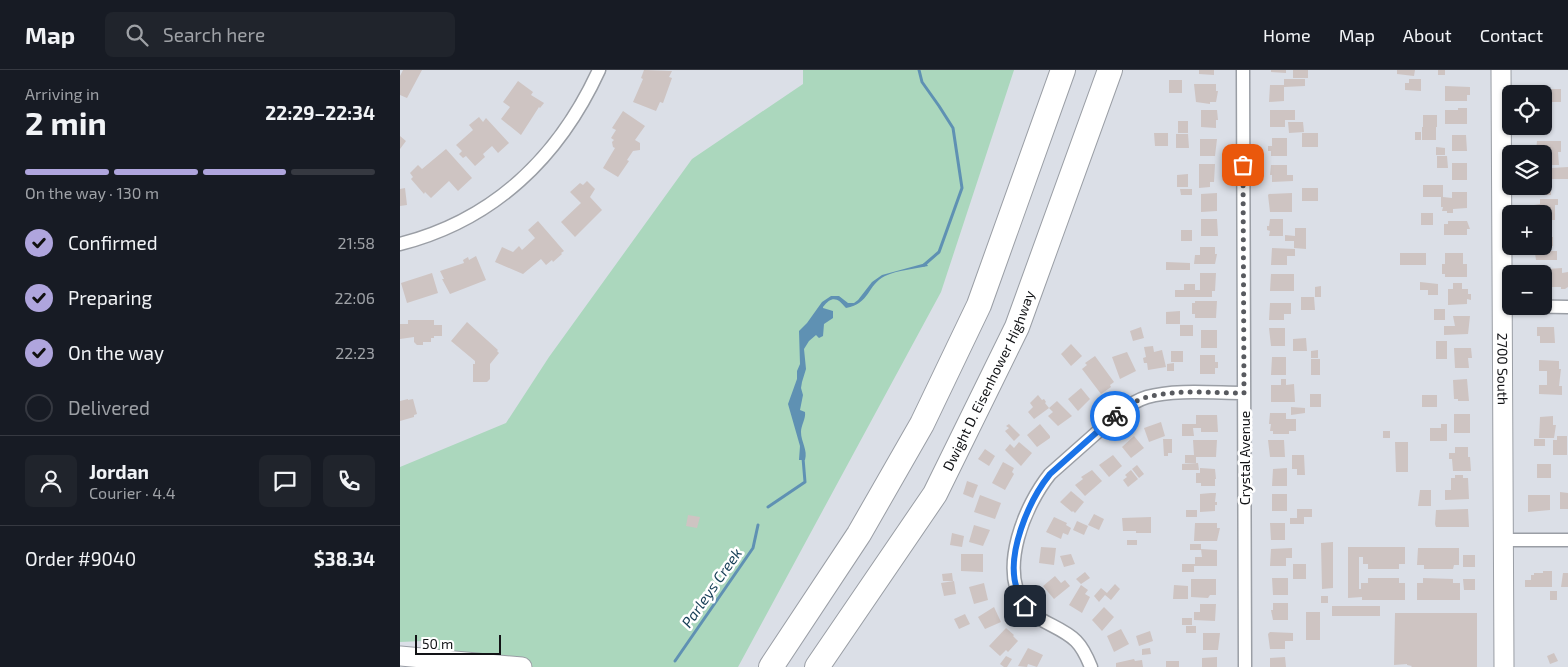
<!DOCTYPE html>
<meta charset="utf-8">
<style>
:root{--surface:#171b24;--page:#20242c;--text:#f1f3f6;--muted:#9ea1a6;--line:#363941;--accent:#afa5dd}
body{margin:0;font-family:"Exo 2",sans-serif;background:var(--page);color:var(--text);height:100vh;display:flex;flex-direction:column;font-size:19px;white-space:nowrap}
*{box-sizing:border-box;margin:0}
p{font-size:16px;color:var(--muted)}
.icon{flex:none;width:28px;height:28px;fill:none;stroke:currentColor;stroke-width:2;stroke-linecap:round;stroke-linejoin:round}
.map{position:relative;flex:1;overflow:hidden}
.side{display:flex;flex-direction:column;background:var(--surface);width:400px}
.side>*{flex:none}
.buttons{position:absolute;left:1102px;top:15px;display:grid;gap:10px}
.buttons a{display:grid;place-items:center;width:50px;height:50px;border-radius:8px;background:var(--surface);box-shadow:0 1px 4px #0004;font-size:25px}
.scale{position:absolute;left:15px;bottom:12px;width:86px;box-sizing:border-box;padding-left:5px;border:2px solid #121316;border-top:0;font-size:14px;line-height:18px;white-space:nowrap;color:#121316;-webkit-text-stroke:4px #fff;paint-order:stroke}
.pin{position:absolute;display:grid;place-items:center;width:42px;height:42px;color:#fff;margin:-21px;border-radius:10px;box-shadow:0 2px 8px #0006}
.courier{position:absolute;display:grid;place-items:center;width:50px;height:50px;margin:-25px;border:4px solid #1a73e8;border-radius:50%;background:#fff;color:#222;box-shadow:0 1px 6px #0007}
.headline em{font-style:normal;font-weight:700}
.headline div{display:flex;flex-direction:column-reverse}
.headline{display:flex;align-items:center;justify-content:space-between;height:85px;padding:0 25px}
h1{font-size:32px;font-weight:700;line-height:38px}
.bar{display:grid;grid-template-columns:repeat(4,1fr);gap:8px 5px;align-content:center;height:60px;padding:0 25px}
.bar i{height:6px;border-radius:4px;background:var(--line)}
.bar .selected{background:var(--accent)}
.bar p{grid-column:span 4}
.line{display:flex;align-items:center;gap:12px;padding:0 25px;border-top:1px solid var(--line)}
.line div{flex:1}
.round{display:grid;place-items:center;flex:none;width:52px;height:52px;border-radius:8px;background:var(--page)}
ol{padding:0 25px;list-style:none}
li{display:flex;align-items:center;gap:15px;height:55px}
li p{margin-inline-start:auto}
li .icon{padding:5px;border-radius:50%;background:var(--accent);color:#111;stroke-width:4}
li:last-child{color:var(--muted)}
li i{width:28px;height:28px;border:2px solid var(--line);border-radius:50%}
header{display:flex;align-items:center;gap:30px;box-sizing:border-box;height:70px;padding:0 25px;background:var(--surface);border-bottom:1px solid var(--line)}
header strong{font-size:24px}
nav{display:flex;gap:28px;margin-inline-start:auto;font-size:18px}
.search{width:350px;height:45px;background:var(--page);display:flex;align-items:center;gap:12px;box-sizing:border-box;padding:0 18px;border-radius:8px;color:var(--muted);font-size:19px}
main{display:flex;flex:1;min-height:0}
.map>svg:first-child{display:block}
</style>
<header>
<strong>Map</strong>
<div class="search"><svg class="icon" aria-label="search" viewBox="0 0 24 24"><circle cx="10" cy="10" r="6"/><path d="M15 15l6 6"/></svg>Search here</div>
<nav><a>Home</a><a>Map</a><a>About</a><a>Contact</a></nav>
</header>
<main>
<section class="side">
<div class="headline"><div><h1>2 min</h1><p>Arriving in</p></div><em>22:29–22:34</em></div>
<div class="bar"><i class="selected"></i><i class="selected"></i><i class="selected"></i><i></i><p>On the way · 130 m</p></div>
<ol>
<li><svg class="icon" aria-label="check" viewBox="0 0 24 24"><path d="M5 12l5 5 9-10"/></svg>Confirmed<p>21:58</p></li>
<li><svg class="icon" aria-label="check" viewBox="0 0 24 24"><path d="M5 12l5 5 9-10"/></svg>Preparing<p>22:06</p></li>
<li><svg class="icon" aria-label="check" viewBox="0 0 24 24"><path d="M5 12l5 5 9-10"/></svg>On the way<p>22:23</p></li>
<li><i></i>Delivered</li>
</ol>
<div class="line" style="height:90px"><a class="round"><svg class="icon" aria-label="person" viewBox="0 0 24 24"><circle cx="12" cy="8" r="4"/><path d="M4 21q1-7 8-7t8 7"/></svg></a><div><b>Jordan</b><p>Courier · 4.4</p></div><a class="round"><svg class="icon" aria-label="chat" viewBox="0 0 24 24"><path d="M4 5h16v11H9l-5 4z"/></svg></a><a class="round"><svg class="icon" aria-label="phone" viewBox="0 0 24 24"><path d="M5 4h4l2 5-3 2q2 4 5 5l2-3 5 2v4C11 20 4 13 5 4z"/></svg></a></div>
<div class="line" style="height:65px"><div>Order #9040</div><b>$38.34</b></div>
</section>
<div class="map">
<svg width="1168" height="597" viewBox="0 0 1168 597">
<rect width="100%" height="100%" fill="#dbdfe7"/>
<!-- green -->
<path fill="#abd7bd" d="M403,0H614L541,222L338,597H19L22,571L0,572V397L106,353L149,287L292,89L403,14Z"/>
<!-- water -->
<path fill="#5f91b3" d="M526,193L528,196C514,199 498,200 485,206C467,215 470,234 446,238C438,228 432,225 423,237V238L433,241V248L424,254L423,266L419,268L416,265L409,271L404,279L406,299L402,312L401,318L403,325L400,340L405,342C406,349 401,355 401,362C401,372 408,380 405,390H399L400,376L388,334L397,309V301L400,294L399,261L407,253L422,232L431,226H439L448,233H454L458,230L472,212L482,205Z"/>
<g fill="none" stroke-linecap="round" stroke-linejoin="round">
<!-- stream -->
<path stroke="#5f91b3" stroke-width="3" d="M519,0L522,12L539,36L553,58L562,118L539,182L524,195
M368,437L405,412L403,388
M275,591L353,478L358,455"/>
</g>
<!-- building -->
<path fill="#cec4c2" d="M3,0H22L7,28L0,25V6Z
M244,0L272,1L269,7L272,8L263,33L260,32L256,41L233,32L243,9L241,8Z
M799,0H814V5L799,4Z
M871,0H886V3L871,2Z
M893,0H908V8H893Z
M997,0H1015L1014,6L997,4Z
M1038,0H1045V5H1038Z
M884,9H905V16L884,17V31L869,32L870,15H884Z
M1009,9H1021V21L1005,20V13H1009Z
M769,10H782V23H769Z
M118,11L133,22L131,25L144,33L140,38L139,37L121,65L101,49L110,37L103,32Z
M794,14H816V21H818L816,32H810V34L796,32Z
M1131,15H1146V30H1144V24H1131Z
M1045,16L1070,17V25H1067V31H1045Z
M1150,19H1161V32H1150Z
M1058,38H1067V54H1045V40H1058Z
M801,40H817L818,50H816V58L801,57Z
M870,40H895V50H885V57H870Z
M223,41L245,56L235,70L240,73V80L233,81L227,90L229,91L218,107L203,98L215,78L213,77L212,72L214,70L211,68L216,60L212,58Z
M1023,45H1037V57H1023Z
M79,47L83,52L86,48L109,73L98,83L92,76L83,84L85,87L75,96L66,86L63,88L59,84L62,81L56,75L73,60L69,55Z
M778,51H788V63H778Z
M888,52H903L904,62L889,63Z
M1022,57H1036V70H1022Z
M1015,62H1021V70H1015Z
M754,63H768V76H755Z
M902,63H918V77H902Z
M776,64H788L789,78H776Z
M1052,65H1066L1067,81H1052Z
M0,66L6,71L0,79Z
M872,68H887V86H871V81H868V76H872Z
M800,69H817L815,86H800Z
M1137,71H1161V82H1158L1159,95H1144V84H1135V81H1136Z
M1036,77L1045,78V85H1036Z
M46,79L72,108L58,121L49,111L31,128L25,122L24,124L11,109L13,107L10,103L18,95L22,99Z
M1037,86H1047L1048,98H1037Z
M1052,93H1067V110H1052Z
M799,94H815L814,112H810V117L799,118Z
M871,95H887V105H893V111L872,112V105H870Z
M1168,97V109H1151V98Z
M788,104V117H777V105Z
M187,111L195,119L190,127L202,140L175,167L161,152L181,133L170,122L180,113L183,115Z
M1023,115H1043V127L1052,128V122H1067V138L1053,139V143H1047V141H1042L1043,137H1041V127H1023Z
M1130,116H1151V125H1132Z
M5,118L7,135L0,136V119Z
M902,118H918V131H902Z
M780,119H792V125H781Z
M817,123V141L801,142V124Z
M892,123V142H870L868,125L869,124Z
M1140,129H1158V135H1155V150H1144V144H1132V139H1134V135L1140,134Z
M1021,143H1033V155H1021Z
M801,149H817L818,166H801Z
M870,149H883V166H869L870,161L867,160V156H869Z
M138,151L164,181L161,183L162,184L153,192L152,190L146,195L141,189L123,204L95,192L102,177L113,182L119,176L122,180L135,168L128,160Z
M1048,151H1067L1070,159H1067V165H1044V154H1048Z
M895,158H906V179L894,178V171H885V165L895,166Z
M781,160H792V171H781Z
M1144,167H1153V176H1150V181H1157V190H1136L1134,176H1144Z
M800,177H815V184H817L815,194H794L795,185H800Z
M872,178L895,179V186H887V195H871Z
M1000,183H1026V195H1000Z
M1045,183H1063V194H1067V207H1045V204H1042V194H1045Z
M76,186L86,210L50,224L42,209H44L40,201L64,193L63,190L68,187L69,190Z
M766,192L790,193V200H766Z
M1162,198V203L1168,202V217L1165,219H1161V217H1144V204H1133V200Z
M32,203L38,223L7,233L1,213Z
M800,203H816L815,221H812V227H775V220H784V214H795V220H800Z
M871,204H894V221H870Z
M1020,212L1038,214V225H1028V220H1020Z
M1053,213H1062V219H1068V224H1071V230L1067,229V234L1048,235V219H1053Z
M921,216V227H915V217Z
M901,227H914L915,240H901Z
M795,231H817L816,248H795V244H792V233H795Z
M870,233H891V244H884V250H869Z
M1034,239H1045V250H1034Z
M780,241V254H766V242Z
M1053,246H1070L1068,264L1044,265V256H1055Z
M8,250H34V255H42V266H34V268H31V272H23V275H17L14,272V267L0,269V254H8Z
M67,252L98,280L97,281L99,283L90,294V309L87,312H73V294H75V291L51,271Z
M780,255H793V266H780Z
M741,257L744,268L733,271L730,261Z
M1137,257H1154L1155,273H1140V266H1137Z
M869,258H885V276H871Z
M801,260H817V278H801Z
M906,268L907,281H893V269Z
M1036,271H1047V289H1036Z
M671,274L682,286L671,296L661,284Z
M753,276L754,282L762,280L766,297L748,300L747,293H744L743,288L746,287L744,277Z
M1054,278H1071L1072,288H1068L1069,298H1055Z
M918,280V288H911V281Z
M771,281H783V292H771Z
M727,282L736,301L720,309L712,287Z
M800,285H815V292H818V298H815V304H800Z
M695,286L714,312L710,315L711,317L701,324L682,299L687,295L685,293Z
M872,287H886V305H871Z
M911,289H920V305H911Z
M1139,290L1159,291V299H1161L1159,316H1162V325L1139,324V315H1147V301H1139Z
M774,293V301H767V294Z
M881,309H886V315L894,314L895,332H871V315H881Z
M1067,309L1069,331H1058V329H1054L1053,310Z
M681,318L690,329L678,341L668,329Z
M910,324H921V337H910Z
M638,325L642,330L644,329L646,332L645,333L649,338L634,349L628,342L633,337L630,333Z
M1022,325H1037V337H1022Z
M8,329V330L13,329L17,344L14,345V347L0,351V331Z
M657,331L672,346L658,356L648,346L653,342L649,338Z
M891,337L905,338V343L891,345Z
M870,343H886V349H896V361H889V364H873V361H870L871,354H869Z
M1054,344H1070V363H1054Z
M796,345H817L818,362H801V358H793L794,366H782V354H796Z
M1153,346V355H1156L1154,368H1139L1140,347Z
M761,352L765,366L749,372L744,358Z
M609,354L620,365L614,371L605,361L609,358L606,356Z
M640,354L650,366V368L637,377L627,365Z
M1041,354H1047V371H1030V358H1041Z
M983,361H990V368H983Z
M734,366L744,378L731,388L722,377Z
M1157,366H1167V385H1153V370H1157Z
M763,369H772V383H768V386H764Z
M1134,369H1145V376H1134Z
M793,370H817L816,387H796V393H785V385H794Z
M868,370H884L885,387H870Z
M619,372L632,383L621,396L605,380L610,374L614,378Z
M995,372H1008V402H996Z
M1055,377H1068V387H1070L1071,401H1053L1052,389H1049V383H1055Z
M585,379L595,386L589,396L578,389Z
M713,385L722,396L709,407L699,395Z
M892,385H904L905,405H897V399H892Z
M603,392L614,398L612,402L614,404L605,420L592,413Z
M798,393L799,400H782V394Z
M1137,394H1151V408H1137Z
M737,395L744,404L739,408L732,399Z
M800,398L815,399L816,409H815V416H801V413H796V403H800Z
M887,398V416H872L873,399Z
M692,400L702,411L685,426L675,415L683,409L681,407Z
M731,400L738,409L728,417L723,410L727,407L725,405Z
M1055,405H1063V408H1068L1069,429L1045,430V420H1051V408H1055Z
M567,411L578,415L573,428L563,424Z
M1020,420H1031V436H1018Z
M671,421L684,432L675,443L673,441L672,442L660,432Z
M1160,422L1168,423V439H1160Z
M811,423H816L815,432H817V435H815V441L800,442V424Z
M872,424H887V441H872Z
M580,425L601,433L595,449L574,442Z
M1128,425H1150V440L1128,442Z
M897,439H912V447H904V454H890V448H897Z
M1068,439L1069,457H1036L1035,454L1036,440Z
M786,440H797V447H786Z
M694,444L704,449L699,460L688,455Z
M288,445L300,447L297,458L286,456Z
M654,447L667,453L666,455L671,458L668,465L663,463L661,469L646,462Z
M751,447V463H736V461H723L722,448Z
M677,451L688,456L684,465L673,460Z
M795,453H817V458H820L817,471H794Z
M870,453H885V470H871Z
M574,455L590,460L583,476L569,472Z
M552,463L564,466L562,477L550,475Z
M727,470H737V475H727Z
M933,472V518L922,519L921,473Z
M790,474H801V480H790Z
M641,477L656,478L654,495L639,493Z
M948,477H1005V494H999V499H968V494H963V487H959V519H961V513H968V508H999V513H1005V530H962V527L948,528Z
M892,478V488H886V496H870L871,479Z
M1018,478H1059V495H1054L1053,499H1024V495H1017Z
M801,479L817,480V496H794V502H782V494H795V487H802Z
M561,484H583V502L561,501Z
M671,484L675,494L664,497L660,486Z
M1063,485H1075V497H1063Z
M893,494H906V509H893Z
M1143,501H1152V517H1125V510H1131V505H1134V503H1143Z
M685,502L690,508L681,514L676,509Z
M552,503L553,511H543L542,504Z
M1163,503H1168V517H1161Z
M655,506L661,513L665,510L670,516L654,529L643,516Z
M872,508H888V525H873Z
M1023,508L1053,509V513H1060V530H1017V513H1023Z
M791,509H816V525H810L808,528L791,527Z
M1063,509H1075V520H1064Z
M554,511L556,524L544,526L541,513Z
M584,513L588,530L574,534L569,517Z
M715,514L720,519L711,530L705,525L699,532L694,526L701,518L707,523Z
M681,515L688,520L685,524L690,527L682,543L669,535Z
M774,515L788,516V529H773Z
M1150,521H1157V530H1150Z
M921,526H928V533H921Z
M873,533H888V550H873L871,540H873Z
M800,534H816L815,551L794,550V542H800Z
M932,536H980V546H932Z
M594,537L601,552L585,559L578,547Z
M704,537L714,547L702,561L692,550Z
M906,542H920V570H906Z
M995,543H1077V597H1011L1012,596L1007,595V594L994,595Z
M565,544L570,554L559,559L554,549Z
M782,548H792V555H782Z
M786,556H796V563H786Z
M606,558L614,565L613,566L618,571L608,582L606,580L600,586L589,576Z
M721,559L729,574L714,582L707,566Z
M750,561L753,571L739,576L736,566Z
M870,562L893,563V571H885V579H870L868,564Z
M803,563H820L818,580H803Z
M628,578L643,585L637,597L628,594L627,597L618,596Z
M750,578L751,584L742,585V579Z
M1154,583L1158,591L1150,594L1147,586Z
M606,586L612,589L607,597H604L600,594Z
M817,587V597H802V588Z
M885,587L886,597H870V588Z
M734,589L735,591L742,590L743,597H716V593Z
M766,591H779V597H766Z"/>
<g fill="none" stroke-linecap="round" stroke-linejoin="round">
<!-- street casing -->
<g stroke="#9a9ea5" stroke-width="15">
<path id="street" d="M843,0L845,597
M0,174C94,150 159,87 199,0
M1116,236L1168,237
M1103,470H1168
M691,597C687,587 683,578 676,571C661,556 638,553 625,536C598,499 625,435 650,404L720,342C728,336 737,330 747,327C775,319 815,323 844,323"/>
</g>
<!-- secondary casing -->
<g stroke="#9a9ea5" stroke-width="21">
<g id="secondary">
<path id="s1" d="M1101,0L1104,597"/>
<path d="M0,586L122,597"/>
</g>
</g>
<!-- highway casing -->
<g stroke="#9a9ea5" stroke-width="26">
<g id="highway">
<path d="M371,597L459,464L522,354L579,235L663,0"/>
<path id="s2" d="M417,597L535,424L617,257L710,0"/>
</g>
</g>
<!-- street -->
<use href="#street" stroke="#fff" stroke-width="12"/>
<!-- secondary -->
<use href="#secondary" stroke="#fff" stroke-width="19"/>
<!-- highway -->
<use href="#highway" stroke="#fff" stroke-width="24"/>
</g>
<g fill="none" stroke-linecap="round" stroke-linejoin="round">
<!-- done -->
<path stroke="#585a5f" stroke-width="5" stroke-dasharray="0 9" d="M715,346C724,338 735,330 748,327C777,319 814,323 844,323L843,95"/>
<!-- route -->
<path stroke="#1a73e8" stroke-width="6" d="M625,536C622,530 619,524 617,519C605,485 629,430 650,404L715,346"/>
</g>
<g text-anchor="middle" stroke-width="5" stroke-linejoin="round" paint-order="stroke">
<!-- street labels -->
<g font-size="14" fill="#121316" stroke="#fff">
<text dy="5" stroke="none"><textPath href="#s1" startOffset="299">2700 South</textPath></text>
<text dy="5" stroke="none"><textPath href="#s2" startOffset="335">Dwight D. Eisenhower Highway</textPath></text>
<text transform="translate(845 388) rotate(-90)" y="5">Crystal Avenue</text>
</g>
<!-- water labels -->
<g font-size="15" font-style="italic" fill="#153e56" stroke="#fff">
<text transform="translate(312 518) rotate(-55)" y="5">Parleys Creek</text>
</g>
</g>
</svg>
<div class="buttons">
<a><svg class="icon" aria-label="locate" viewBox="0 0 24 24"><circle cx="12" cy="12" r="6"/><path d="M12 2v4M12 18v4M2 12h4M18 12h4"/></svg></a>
<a><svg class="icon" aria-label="layers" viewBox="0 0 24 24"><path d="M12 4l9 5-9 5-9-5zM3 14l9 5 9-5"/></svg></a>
<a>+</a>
<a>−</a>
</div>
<div class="scale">50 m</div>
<div class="pin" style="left:843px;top:95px;background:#ea580c"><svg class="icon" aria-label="bag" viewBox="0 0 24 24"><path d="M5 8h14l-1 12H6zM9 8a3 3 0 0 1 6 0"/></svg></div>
<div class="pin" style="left:625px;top:536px;background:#1f2937"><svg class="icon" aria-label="home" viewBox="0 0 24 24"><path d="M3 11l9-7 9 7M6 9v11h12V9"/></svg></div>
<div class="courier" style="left:715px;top:346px"><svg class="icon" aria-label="bike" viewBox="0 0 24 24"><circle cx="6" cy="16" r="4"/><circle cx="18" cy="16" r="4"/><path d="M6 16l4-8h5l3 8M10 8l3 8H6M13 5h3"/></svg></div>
</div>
</main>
